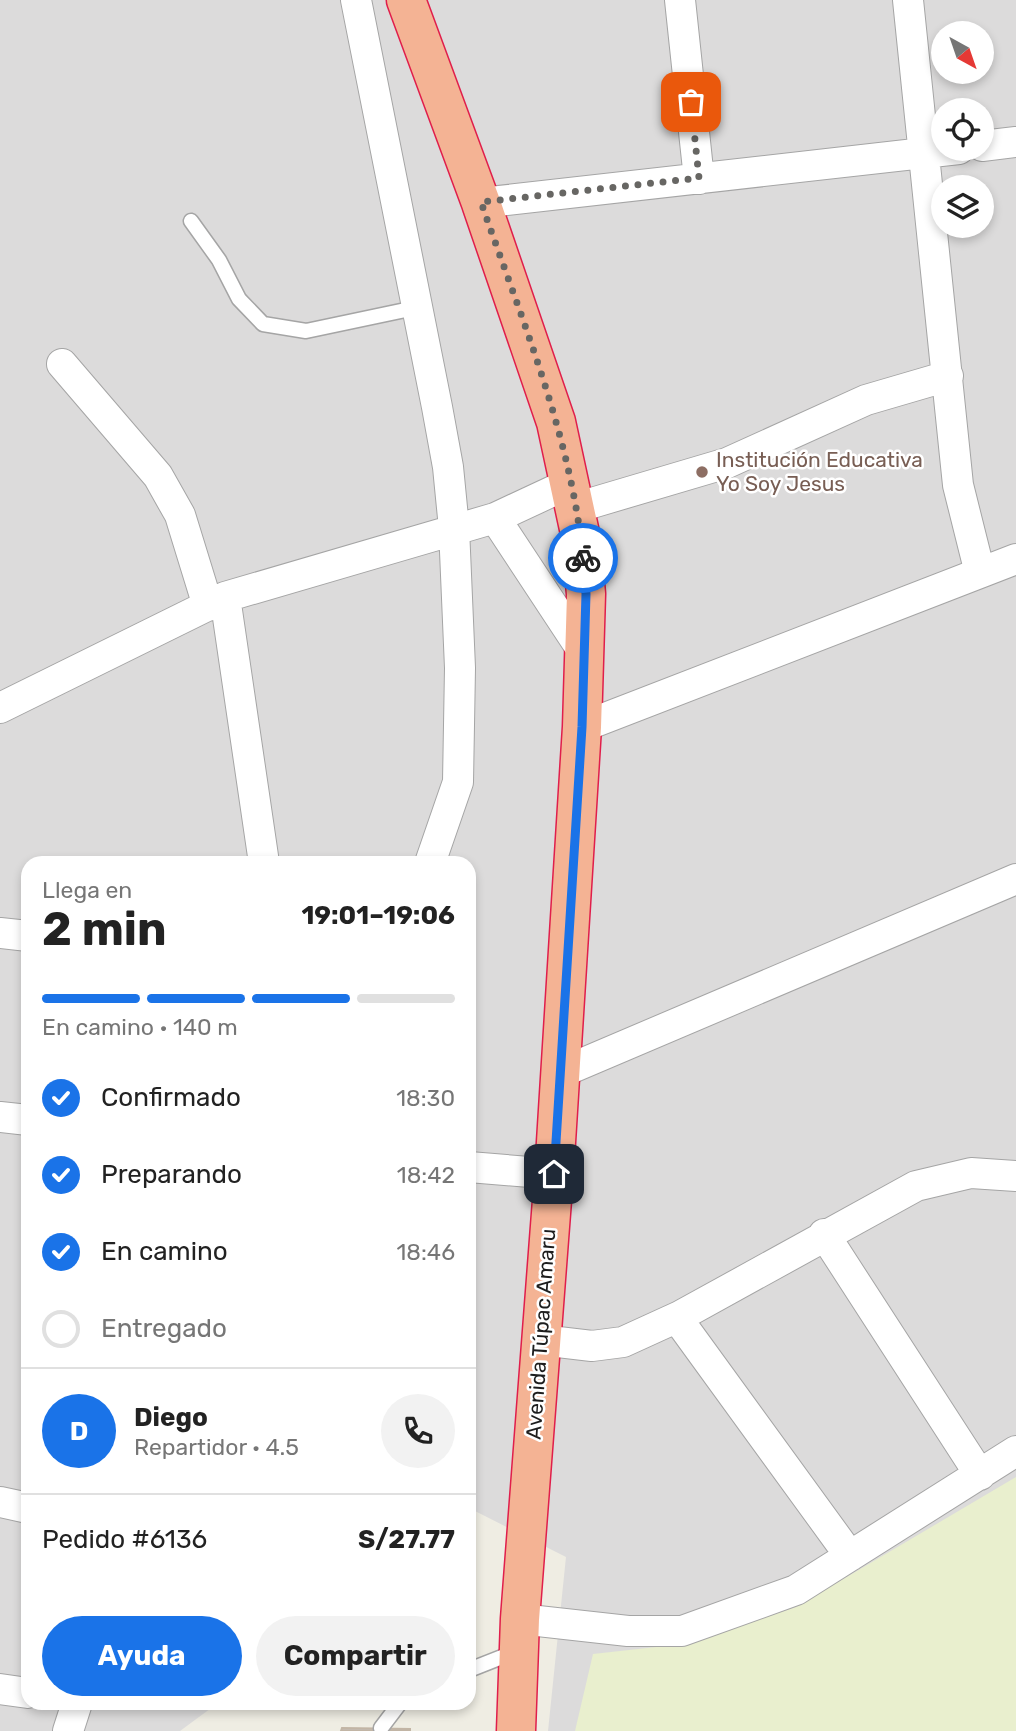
<!DOCTYPE html>
<html lang="es">
<meta charset="utf-8">
<style>
:root{--surface:#fff;--page:#f2f2f2;--text:#222;--muted:#767676;--line:#e0e0e0;--accent:#1a73e8}
body{margin:0;font-family:Rubik,sans-serif;background:var(--page);color:var(--text);height:100vh;display:flex;flex-direction:column;font-size:26px;white-space:nowrap}
*{box-sizing:border-box;margin:0}
p{font-size:23px;color:var(--muted)}
.icon{flex:none;width:38px;height:38px;fill:none;stroke:currentColor;stroke-width:2;stroke-linecap:round;stroke-linejoin:round}
.map{position:relative;flex:1;overflow:hidden}
.side{position:absolute;left:21px;top:856px;width:455px;height:854px;display:flex;flex-direction:column;background:var(--surface);border-radius:21px;box-shadow:0 4px 10px #0003}
.side>*{flex:none}
.needle{width:46px;rotate:140deg}
.fabs{position:absolute;left:931px;top:21px;display:grid;gap:14px}
.fabs a{display:grid;place-items:center;width:63px;height:63px;border-radius:50%;background:var(--surface);box-shadow:0 4px 10px #0003;font-size:35px}
.pin{position:absolute;display:grid;place-items:center;width:60px;height:60px;color:#fff;margin:-30px;border-radius:14px;box-shadow:0 4px 10px #0006}
.courier{position:absolute;display:grid;place-items:center;width:70px;height:70px;margin:-35px;border:5px solid #1a73e8;border-radius:50%;background:#fff;color:#222;box-shadow:0 2px 9px #0007}
.head em{font-style:normal;font-weight:700}
.head div{display:flex;flex-direction:column-reverse}
.head{display:flex;align-items:center;justify-content:space-between;height:119px;padding:0 21px}
h1{font-size:46px;font-weight:700;line-height:52px}
.bar{display:grid;grid-template-columns:repeat(4,1fr);gap:10px 7px;align-content:center;height:84px;padding:0 21px}
.bar i{height:9px;border-radius:5px;background:var(--line)}
.bar .selected{background:var(--accent)}
.bar p{grid-column:span 4}
.line{display:flex;align-items:center;gap:18px;padding:0 21px;border-top:2px solid var(--line)}
.line div{flex:1}
.round{display:grid;place-items:center;flex:none;width:74px;height:74px;border-radius:37px;background:var(--page)}
ol{padding:0 21px;list-style:none}
li{display:flex;align-items:center;gap:21px;height:77px}
li p{margin-inline-start:auto}
li .icon{padding:7px;border-radius:50%;background:var(--accent);color:#fff;stroke-width:4}
li:last-child{color:var(--muted)}
li i{width:38px;height:38px;border:4px solid var(--line);border-radius:50%}
.button{display:flex;gap:14px;margin-top:auto;padding:14px 21px}
.button a{flex:1;height:80px;border-radius:42px;background:var(--accent);color:#fff;font-size:28px;font-weight:700;line-height:80px;text-align:center}
.button a+a{background:var(--page);color:var(--text)}
.map>svg:first-child{display:block}
</style>
<div class="map">
<svg width="1016" height="1731" viewBox="0 0 1016 1731">
<rect width="100%" height="100%" fill="#efede3"/>
<!-- residential -->
<path fill="#dcdbdb" fill-rule="evenodd" d="M0,0H1016V1731H548L566,1557L473,1510L469,1513V863H28V1703H218L180,1731H0ZM943,33H982V72H943ZM943,110H982V149H943ZM943,187H982V226H943Z"/>
<!-- farmland -->
<path fill="#e9efce" d="M1016,1477V1731H575L593,1654L683,1644L796,1607Z"/>
<!-- building -->
<path fill="#c4bcb3" stroke="#c2b5a5" stroke-width="2" d="M342,1728L410,1729V1731H341Z"/>
<g fill="none" stroke-linecap="round" stroke-linejoin="round">
<!-- service casing -->
<g stroke="#a5a5a5" stroke-width="17">
<path id="service" d="M191,221L219,260L239,299L263,324L306,331L415,308
M469,1670L517,1651
M381,1728L400,1703"/>
</g>
<!-- minor casing -->
<g stroke="#a5a5a5" stroke-width="32">
<path id="minor" d="M356,0L437,407L448,467L454,528L460,668L458,782L430,863
M680,0L699,179
M908,0L958,485L980,573
M982,146L1016,142
M481,203L959,149
M62,364L158,476L180,515L208,606
M575,508L727,463L866,400L948,376
M495,518L570,483
M225,597L264,863
M0,708L225,597L495,518L584,653
M582,727L1016,559
M0,933L28,936
M560,1073L1016,879
M0,1117L28,1120
M469,1167L554,1174
M824,1234L980,1475
M677,1318L850,1556
M541,1340L592,1346L623,1342L680,1316L916,1186L971,1173L1016,1176
M0,1502L28,1508
M520,1619L628,1631H682L796,1590L1016,1451
M0,1689L28,1693
M68,1731L77,1703"/>
</g>
<!-- trunk casing -->
<g stroke="#e01e4b" stroke-width="41">
<path id="trunk" d="M406,0L481,203L556,422L581,538L586,594L582,727L554,1174L520,1619L516,1731"/>
</g>
<!-- service -->
<use href="#service" stroke="#fff" stroke-width="14"/>
<!-- minor -->
<use href="#minor" stroke="#fff" stroke-width="30"/>
<!-- trunk -->
<use href="#trunk" stroke="#f4b394" stroke-width="38"/>
</g>
<g fill="none" stroke-linecap="round" stroke-linejoin="round">
<!-- done -->
<path stroke="#676663" stroke-width="7" stroke-dasharray="0 12.6" d="M583,558C571,435 521,318 481,202L699,178L691,102"/>
<!-- route -->
<path stroke="#1a73e8" stroke-width="9" d="M554,1174L582,727L586,594L583,558"/>
</g>
<!-- markers -->
<circle fill="#8d6e63" stroke="#fff" stroke-width="2.5" cx="702" cy="472" r="7"/>
<g text-anchor="middle" stroke-width="5" stroke-linejoin="round" paint-order="stroke">
<!-- education labels -->
<g font-size="21" fill="#785e54" stroke="#fff" text-anchor="start">
<text x="716" y="467">Institución Educativa<tspan x="716" dy="24">Yo Soy Jesus</tspan></text>
</g>
<!-- street labels -->
<g font-size="21" fill="#1e1e1e" stroke="#fff">
<text transform="translate(541 1334) rotate(-86)" y="7">Avenida Túpac Amaru</text>
</g>
</g>
</svg>
<div class="fabs">
<a><svg class="needle" viewBox="-14 -14 28 28"><path d="M0-13l5 13h-10z" fill="#e53935"/><path d="M0 13l5-13h-10z" fill="#767676"/></svg></a>
<a><svg class="icon" aria-label="locate" viewBox="0 0 24 24"><circle cx="12" cy="12" r="6"/><path d="M12 2v4M12 18v4M2 12h4M18 12h4"/></svg></a>
<a><svg class="icon" aria-label="layers" viewBox="0 0 24 24"><path d="M12 4l9 5-9 5-9-5zM3 14l9 5 9-5"/></svg></a>
</div>
<div class="pin" style="left:691px;top:102px;background:#ea580c"><svg class="icon" aria-label="bag" viewBox="0 0 24 24"><path d="M5 8h14l-1 12H6zM9 8a3 3 0 0 1 6 0"/></svg></div>
<div class="pin" style="left:554px;top:1174px;background:#1f2937"><svg class="icon" aria-label="home" viewBox="0 0 24 24"><path d="M3 11l9-7 9 7M6 9v11h12V9"/></svg></div>
<div class="courier" style="left:583px;top:558px"><svg class="icon" aria-label="bike" viewBox="0 0 24 24"><circle cx="6" cy="16" r="4"/><circle cx="18" cy="16" r="4"/><path d="M6 16l4-8h5l3 8M10 8l3 8H6M13 5h3"/></svg></div>
<section class="side">
<div class="head"><div><h1>2 min</h1><p>Llega en</p></div><em>19:01–19:06</em></div>
<div class="bar"><i class="selected"></i><i class="selected"></i><i class="selected"></i><i></i><p>En camino · 140 m</p></div>
<ol>
<li><svg class="icon" aria-label="check" viewBox="0 0 24 24"><path d="M5 12l5 5 9-10"/></svg>Confirmado<p>18:30</p></li>
<li><svg class="icon" aria-label="check" viewBox="0 0 24 24"><path d="M5 12l5 5 9-10"/></svg>Preparando<p>18:42</p></li>
<li><svg class="icon" aria-label="check" viewBox="0 0 24 24"><path d="M5 12l5 5 9-10"/></svg>En camino<p>18:46</p></li>
<li><i></i>Entregado</li>
</ol>
<div class="line" style="height:126px"><b class="round" style="background:var(--accent);color:#fff">D</b><div><b>Diego</b><p>Repartidor · 4.5</p></div><a class="round"><svg class="icon" aria-label="phone" viewBox="0 0 24 24"><path d="M5 4h4l2 5-3 2q2 4 5 5l2-3 5 2v4C11 20 4 13 5 4z"/></svg></a></div>
<div class="line" style="height:91px"><div>Pedido #6136</div><b>S/27.77</b></div>
<div class="button"><a>Ayuda</a><a>Compartir</a></div>
</section>
</div>
